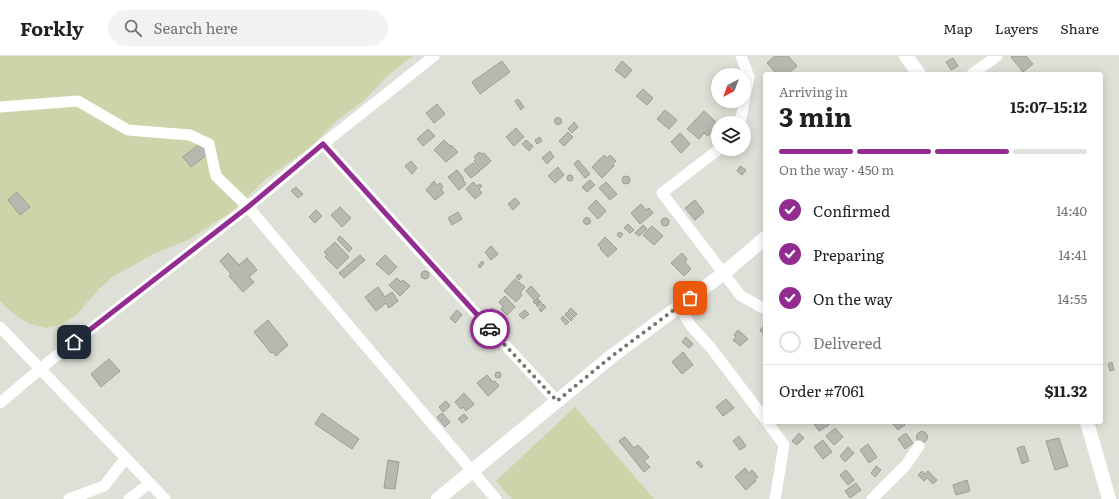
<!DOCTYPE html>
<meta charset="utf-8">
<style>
:root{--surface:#fff;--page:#f2f2f2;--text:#202124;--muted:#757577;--line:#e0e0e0;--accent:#922c91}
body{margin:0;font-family:Literata,serif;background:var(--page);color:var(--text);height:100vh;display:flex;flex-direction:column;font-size:15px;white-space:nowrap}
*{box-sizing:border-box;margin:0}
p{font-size:13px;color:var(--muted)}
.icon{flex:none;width:22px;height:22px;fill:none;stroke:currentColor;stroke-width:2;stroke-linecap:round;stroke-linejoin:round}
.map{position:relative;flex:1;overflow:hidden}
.drawer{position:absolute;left:763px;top:16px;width:340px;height:352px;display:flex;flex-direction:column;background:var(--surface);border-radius:4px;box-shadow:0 2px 10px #0003}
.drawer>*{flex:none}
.needle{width:26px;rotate:221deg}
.buttons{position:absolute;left:711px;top:12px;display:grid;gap:8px}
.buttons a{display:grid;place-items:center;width:40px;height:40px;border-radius:50%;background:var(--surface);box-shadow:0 2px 10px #0003;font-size:20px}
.pin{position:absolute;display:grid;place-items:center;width:34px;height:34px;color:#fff;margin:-17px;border-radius:8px;box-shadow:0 2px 6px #0006}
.courier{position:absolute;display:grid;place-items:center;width:40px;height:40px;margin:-20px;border:3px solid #922c91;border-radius:50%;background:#fff;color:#222;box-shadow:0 1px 5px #0007}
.headline em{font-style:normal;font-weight:700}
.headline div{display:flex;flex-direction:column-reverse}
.headline{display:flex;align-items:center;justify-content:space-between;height:68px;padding:0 16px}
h1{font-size:26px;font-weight:700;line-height:30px}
.bar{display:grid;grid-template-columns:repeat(4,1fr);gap:6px 4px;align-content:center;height:48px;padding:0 16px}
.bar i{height:5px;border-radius:3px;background:var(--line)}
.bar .on{background:var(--accent)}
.bar p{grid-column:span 4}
.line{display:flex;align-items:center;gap:10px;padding:0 16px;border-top:1px solid var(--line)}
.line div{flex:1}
ol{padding:0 16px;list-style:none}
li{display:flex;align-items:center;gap:12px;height:44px}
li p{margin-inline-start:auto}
li .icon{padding:4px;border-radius:50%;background:var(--accent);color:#fff;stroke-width:4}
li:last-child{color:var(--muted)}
li i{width:22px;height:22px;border:2px solid var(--line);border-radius:50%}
header{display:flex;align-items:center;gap:24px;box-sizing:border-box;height:56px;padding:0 20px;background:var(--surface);border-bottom:1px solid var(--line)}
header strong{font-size:19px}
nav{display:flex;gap:22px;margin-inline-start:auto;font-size:14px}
.search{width:280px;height:36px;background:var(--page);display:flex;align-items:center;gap:10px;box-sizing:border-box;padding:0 14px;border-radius:22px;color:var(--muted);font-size:15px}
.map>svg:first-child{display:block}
</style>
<header>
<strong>Forkly</strong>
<div class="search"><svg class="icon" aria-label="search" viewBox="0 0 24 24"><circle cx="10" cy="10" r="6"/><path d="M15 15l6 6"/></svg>Search here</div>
<nav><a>Map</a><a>Layers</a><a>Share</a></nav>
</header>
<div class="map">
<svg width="1119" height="443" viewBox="0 0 1119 443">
<rect width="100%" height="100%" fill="#dedfd6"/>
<!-- green -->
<path fill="#ced4aa" d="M0,0H413L387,20L365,44L337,64L310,92L267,122L231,156L188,184L155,197L111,222L99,233L77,258L63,268L46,272L30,268L15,259L0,245Z
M575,351L654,443H512L496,425Z"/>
<!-- building -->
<path fill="#b7b8b0" stroke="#9b9c94" d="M775,0H788L797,10L788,18H777L767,7Z
M1012,0H1026L1033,8L1023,16L1011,1Z
M953,2L958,10L951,14L946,6Z
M502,5L510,16L480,38L472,26Z
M622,5L632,14L625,22L615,14Z
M643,33L653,42L647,49L636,40Z
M518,43L524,51L521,54L515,45Z
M437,48L445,58L434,67L426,57Z
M665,54L677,64L669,73L657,63Z
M704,55L718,68V69L708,80L704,77L699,83L687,73Z
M554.5 65a3.5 3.5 0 1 1 7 0a3.5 3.5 0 1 1-7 0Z
M574,66L578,71L572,77L568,73Z
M516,72L524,81L514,90L506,81Z
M428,73L435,80L423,90L417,83Z
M568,76L573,81L564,90L559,85Z
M680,77L690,88L681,97L671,86Z
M540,81L542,85L537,88L535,84Z
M444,84L450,90L451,89L458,96L446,106L434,94Z
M526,84L533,90L529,95L522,88Z
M201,87L209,97L191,111L183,101Z
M550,95L554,101L547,108L542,102Z
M479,96L482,98L484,97L491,105L481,114L474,105L476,103L474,101Z
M604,99L607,102L610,99L616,105L613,108L614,110L602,122L592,111Z
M578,104L590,118L585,122L574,108Z
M411,105L417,112L412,118L405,110Z
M473,107L480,115L471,122L464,114Z
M740,110L746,114L742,119L737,115Z
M558,111L564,119L555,127L548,120Z
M457,114L464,123L463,124L466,128L459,134L448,121Z
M567 122a3 3 0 1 1 6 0a3 3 0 1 1-6 0Z
M622 124a4 4 0 1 1 8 0a4 4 0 1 1-8 0Z
M590,124L595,129L587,136L582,131Z
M434,125L437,129L440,127L443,131L441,133L444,137L435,144L426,134Z
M473,126L477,130L480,128L482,130L479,133L482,137L475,143L466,133Z
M606,126L617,138L610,144L599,132Z
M296,131L303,138L298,142L291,135Z
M17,136L30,151L20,159L8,144Z
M515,142L520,147L513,154L508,148Z
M596,144L606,155L598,163L588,152Z
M695,144L704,156L695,164L685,152Z
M641,148L646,154L649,152L653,157L640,168L631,157Z
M340,151L351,162L342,171L331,159Z
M316,154L322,160L315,167L309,161Z
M458,156L462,163L452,169L448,162Z
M583.5 165a3.5 3.5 0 1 1 7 0a3.5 3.5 0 1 1-7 0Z
M661 166a4 4 0 1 1 8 0a4 4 0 1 1-8 0Z
M628,168L634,174L630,177L624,172Z
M643,169L647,173L639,180L635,177Z
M652,170L663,180L654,189L643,179Z
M619,176L623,178L620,182L617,179Z
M340,180L352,192L349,196L337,183Z
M605,181L617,193L608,201L600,193L601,192L598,189Z
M335,186L349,201L337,213L325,201L327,199L324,196Z
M491,190L498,198L491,204L485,196Z
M228,197L239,209L247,202L257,214L249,221L254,226L243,236L229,220L231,218L220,205Z
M682,197L687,203L685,206L691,213L684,220L671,207Z
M360,199L365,204L344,222L339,217Z
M385,199L397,211L389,219L376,208Z
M482,205L484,207L480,212L478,210Z
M421 219a4 4 0 1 1 8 0a4 4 0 1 1-8 0Z
M519,218L522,220L519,224L516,221Z
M397,222L401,226L403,224L410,230L400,240L389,229Z
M515,223L525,231L520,237L522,239L516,246L504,235Z
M531,230L540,240L535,245L526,235Z
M378,231L385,241L392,236L398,245L389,252L386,247L376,255L365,241Z
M505,240L515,251L507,259L501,253L503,251L499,246Z
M538,243L540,245L535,248L533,246Z
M540,245L542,247L538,251L536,249Z
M543,248L546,251L541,256L539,253Z
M492,252L496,257L492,261L488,256Z
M571,252L577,258L574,261L568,255Z
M457,254L462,259L455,267L450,262Z
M525,254L529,258L523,263L519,259Z
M567,256L573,262L571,265L565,259Z
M563,260L569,266L566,269L561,263Z
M268,264L288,289L276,300L273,296L271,297L254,276Z
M765,269V280L760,274Z
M738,274L748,283L740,290L733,284L736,281L734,279Z
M686,281L693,288L689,292L682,286Z
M683,296L693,309L682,318L672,306Z
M109,303L120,315L101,331L91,318Z
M1112,306L1114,314L1110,315L1108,308Z
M495 319a3 3 0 1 1 6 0a3 3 0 1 1-6 0Z
M487,319L493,326L495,325L499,330L488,340L477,327Z
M464,337L474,348L466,355L463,351L461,353L455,346Z
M726,343L734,352L723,360L716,351Z
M446,345L450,350L443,356L439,351Z
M322,357L359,383L352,393L315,368Z
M442,357L450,366L445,371L437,361Z
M464,358L468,362L462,367L458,363Z
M818,366H828L829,369L819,375L814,368Z
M891,366H902L905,369L898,374Z
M835,372L843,381L834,389L826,380Z
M916.5 381a5.5 5.5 0 1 1 11 0a5.5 5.5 0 1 1-11 0Z
M799,377L804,382L797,389L792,385Z
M906,377L913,387L905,393L898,383Z
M739,380L746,390L740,394L733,385Z
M625,381L634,392L638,389L649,401L644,405L650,411L644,416L619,385Z
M1059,382L1068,410L1055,414L1046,385Z
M823,384L832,396L823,403L814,391Z
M868,388L877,401L869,407L860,394Z
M1024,390L1029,405L1022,408L1017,392Z
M848,391L854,397L845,406L840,400Z
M388,404L399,406L395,433L384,432Z
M699,405L703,410L701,412L696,407Z
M876,410L881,414L875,421L871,417Z
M745,412L749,417L752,414L758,421L754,424L756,425L746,434L735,421Z
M846,414L854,424L848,429L840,419Z
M922,415L925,418L928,415L937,424L933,428L927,422L924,425L918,419Z
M967,424L970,435L956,439L953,429Z
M856,427L861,434L850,442L845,435Z"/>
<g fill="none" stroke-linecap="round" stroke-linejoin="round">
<!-- minor -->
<path stroke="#fff" stroke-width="11" d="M972,18L997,0
M0,51L78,45L128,74L190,79L209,88L216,120L248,151L496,443
M740,67L749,21L741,0
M323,88L438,216L557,345
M719,93L662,137L741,240L765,253
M679,250L691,270L711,292L765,363
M0,271L165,443
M0,347L51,304L248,151L323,88L434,0
M767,366L784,389L775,443
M69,443L104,430L126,402
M129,443L150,427
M872,443L906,409L919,390"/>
<!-- major -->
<path stroke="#fff" stroke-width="14" d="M906,0L919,18
M1087,366L1109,443
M438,443L612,300L724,217L765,182"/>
</g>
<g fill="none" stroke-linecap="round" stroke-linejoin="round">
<!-- done -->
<path stroke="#757671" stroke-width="4" stroke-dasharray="0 7.2" d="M490,273L557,345L612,300L690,242"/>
<!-- route -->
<path stroke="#922c91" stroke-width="5" d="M74,286L248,151L323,88L490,273"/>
</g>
</svg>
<div class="buttons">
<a><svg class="needle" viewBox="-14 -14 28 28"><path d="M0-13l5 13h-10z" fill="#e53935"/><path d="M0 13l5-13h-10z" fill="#757577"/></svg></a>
<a><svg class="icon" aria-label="layers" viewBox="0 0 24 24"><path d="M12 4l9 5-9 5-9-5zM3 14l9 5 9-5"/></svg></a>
</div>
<div class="pin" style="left:690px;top:242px;background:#ea580c"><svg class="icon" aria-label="bag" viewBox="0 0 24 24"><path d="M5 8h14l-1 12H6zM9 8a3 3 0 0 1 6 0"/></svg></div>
<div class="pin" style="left:74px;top:286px;background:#1f2937"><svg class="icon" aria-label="home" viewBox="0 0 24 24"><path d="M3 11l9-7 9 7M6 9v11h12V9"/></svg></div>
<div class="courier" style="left:490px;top:273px"><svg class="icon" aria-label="car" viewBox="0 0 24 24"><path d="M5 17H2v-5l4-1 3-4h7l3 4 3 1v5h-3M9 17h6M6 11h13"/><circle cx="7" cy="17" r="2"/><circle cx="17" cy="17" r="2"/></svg></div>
<section class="drawer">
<div class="headline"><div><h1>3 min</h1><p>Arriving in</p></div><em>15:07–15:12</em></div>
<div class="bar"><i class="on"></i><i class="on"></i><i class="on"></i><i></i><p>On the way · 450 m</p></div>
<ol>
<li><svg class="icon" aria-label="check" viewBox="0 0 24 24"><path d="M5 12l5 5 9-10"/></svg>Confirmed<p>14:40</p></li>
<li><svg class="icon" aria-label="check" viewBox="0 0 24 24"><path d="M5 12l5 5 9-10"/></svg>Preparing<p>14:41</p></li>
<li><svg class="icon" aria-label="check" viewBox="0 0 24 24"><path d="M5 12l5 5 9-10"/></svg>On the way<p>14:55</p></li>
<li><i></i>Delivered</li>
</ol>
<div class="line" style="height:52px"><div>Order #7061</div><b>$11.32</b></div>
</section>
</div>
